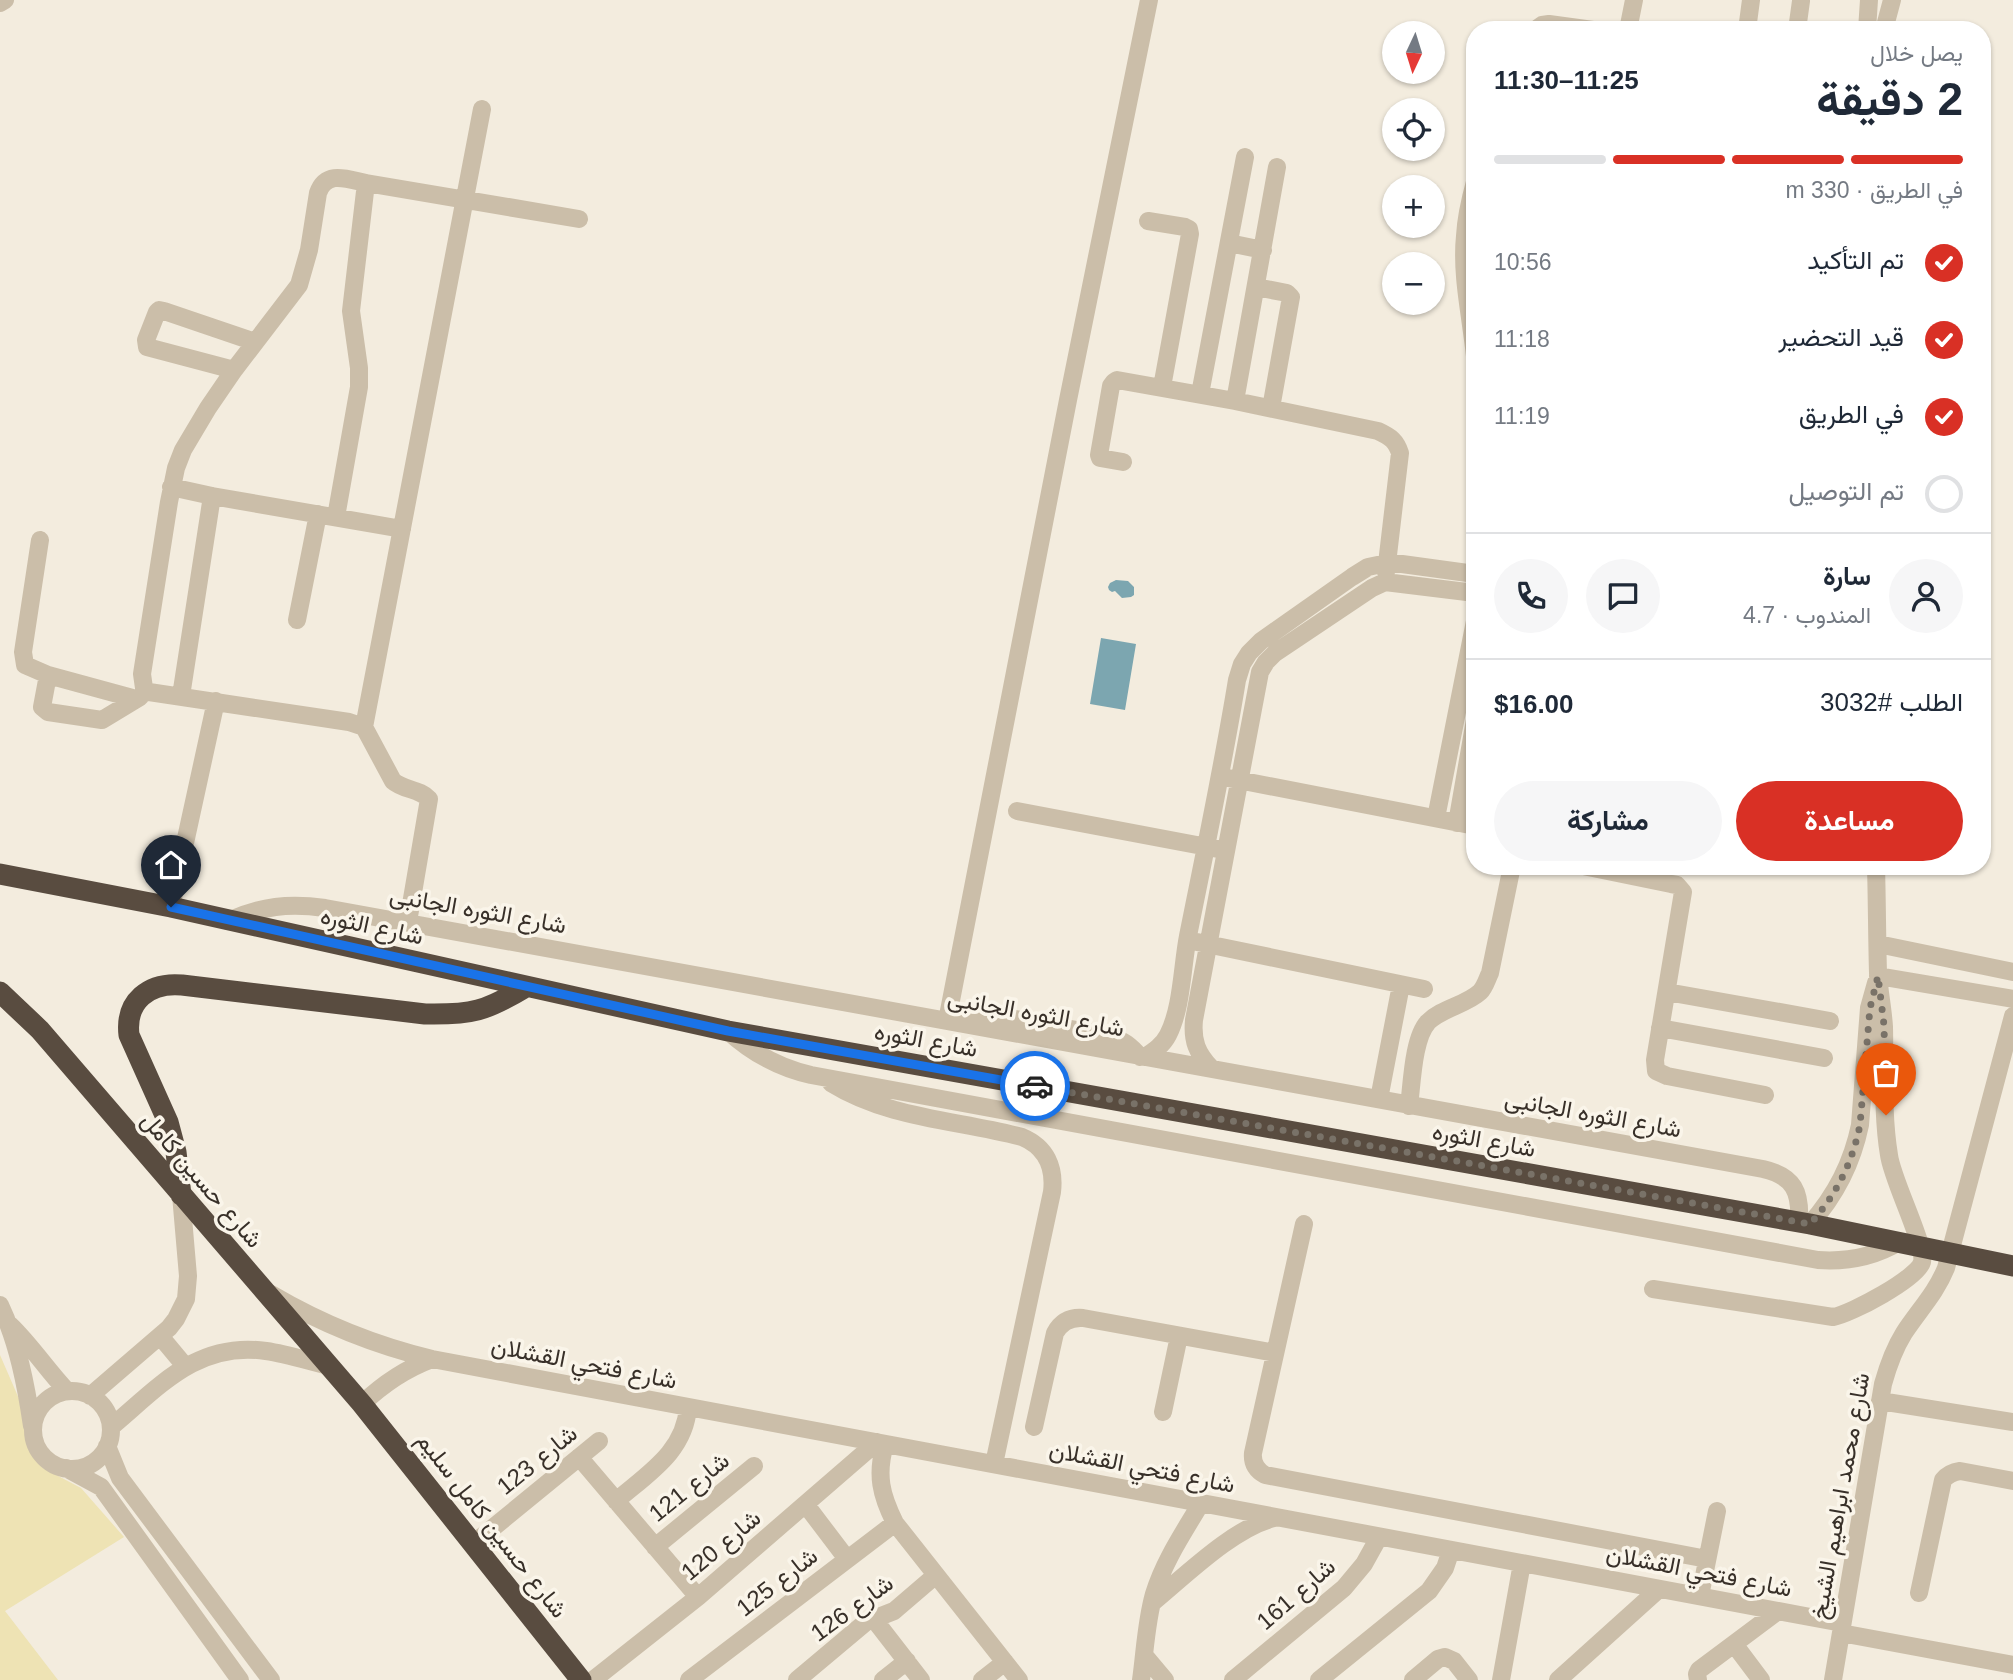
<!DOCTYPE html>
<html lang="ar">
<meta charset="utf-8">
<style>
:root{--surface:#fff;--page:#f6f6f7;--text:#1f2937;--muted:#747a83;--line:#e0e1e3;--accent:#d93025}
body{margin:0;font-family:Arial,Vazirmatn,sans-serif;background:var(--page);color:var(--text);direction:rtl;height:100vh;display:flex;flex-direction:column;font-size:26px;white-space:nowrap}
*{box-sizing:border-box;margin:0}
p{font-size:23px;color:var(--muted)}
.icon{flex:none;width:38px;height:38px;fill:none;stroke:currentColor;stroke-width:2;stroke-linecap:round;stroke-linejoin:round}
.map{position:relative;flex:1;overflow:hidden;direction:ltr}
.side{position:absolute;left:1466px;top:21px;width:525px;height:854px;display:flex;flex-direction:column;background:var(--surface);border-radius:28px;box-shadow:0 2px 5px #0004;direction:rtl}
.side>*{flex:none}
.needle{width:46px;rotate:184deg}
.controls{position:absolute;left:1382px;top:21px;display:grid;gap:14px}
.controls a{display:grid;place-items:center;width:63px;height:63px;border-radius:50%;background:var(--surface);box-shadow:0 2px 5px #0004;font-size:35px}
.pin{position:absolute;display:grid;place-items:center;width:60px;height:60px;color:#fff;margin:-72px -30px;border-radius:50% 50% 50% 0;rotate:-45deg;box-shadow:0 0 7px #0007}
.pin .icon{rotate:45deg}
.courier{position:absolute;display:grid;place-items:center;width:70px;height:70px;margin:-35px;border:5px solid #1a73e8;border-radius:50%;background:#fff;color:#222;box-shadow:0 2px 9px #0007}
.headline em{font-style:normal;font-weight:700}
.headline div{display:flex;flex-direction:column-reverse}
.headline{display:flex;align-items:center;justify-content:space-between;height:119px;padding:0 28px}
h1{font-size:46px;font-weight:700;line-height:52px}
.bar{display:grid;grid-template-columns:repeat(4,1fr);gap:10px 7px;align-content:center;height:84px;padding:0 28px}
.bar i{height:9px;border-radius:5px;background:var(--line)}
.bar .active{background:var(--accent)}
.bar p{grid-column:span 4}
.line{display:flex;align-items:center;gap:18px;padding:0 28px;border-top:2px solid var(--line)}
.line div{flex:1}
.round{display:grid;place-items:center;flex:none;width:74px;height:74px;border-radius:37px;background:var(--page)}
ol{padding:0 28px;list-style:none}
li{display:flex;align-items:center;gap:21px;height:77px}
li p{margin-inline-start:auto}
li .icon{padding:7px;border-radius:50%;background:var(--accent);color:#fff;stroke-width:4}
li:last-child{color:var(--muted)}
li i{width:38px;height:38px;border:4px solid var(--line);border-radius:50%}
.button{display:flex;gap:14px;margin-top:auto;padding:14px 28px}
.button a{flex:1;height:80px;border-radius:42px;background:var(--accent);color:#fff;font-size:28px;font-weight:700;line-height:80px;text-align:center}
.button a+a{background:var(--page);color:var(--text)}
.map>svg:first-child{display:block}
</style>
<div class="map">
<svg width="2013" height="1680" viewBox="0 0 2013 1680">
<rect width="100%" height="100%" fill="#f3ecde"/>
<!-- sand -->
<path fill="#eee3b4" d="M0,1355L23,1408L30,1452L43,1468L81,1488L124,1537L5,1611L58,1680H0Z"/>
<!-- water -->
<path fill="#7ca6b0" d="M1116,580L1128,581L1134,587V595L1131,597L1122,598L1115,591L1112,592L1109,590L1108,587L1110,583Z
M1101,638L1136,644L1125,710L1090,704Z"/>
<g fill="none" stroke-linecap="round" stroke-linejoin="round">
<!-- minor -->
<path stroke="#cbbea9" stroke-width="18" d="M0,3L5,0
M1535,30L1542,25L1549,24L1593,30
M1628,30L1634,0
M1747,30L1751,0
M1797,30L1801,1
M1867,30L1869,0
M1884,30L1892,0
M1475,182C1470,200 1466,218 1465,236C1461,275 1471,317 1475,356
M1148,221L1185,227L1189,229L1190,234L1162,387
M1229,243L1263,250
M1256,287L1287,293L1291,297L1271,408
M234,370L147,347L146,340L157,312L159,310L164,311L255,342
M1200,394L1245,157
M1235,401L1277,167
M1123,462L1100,458L1099,455L1111,386L1114,382L1117,380L1235,401L1378,431C1391,437 1396,441 1400,453L1386,572
M171,487L212,496L402,529
M336,517L359,387V368L351,311L366,183
M40,540L23,652L25,665L48,675L136,699
M297,620L318,514
M48,675L42,707L48,712L102,720L140,697
M181,696L212,496
M364,727L482,109
M1228,778L1475,826
M1017,811L1218,849
M1436,818L1475,621
M1457,823L1475,720
M1583,866L1671,884L1677,885L1683,892L1655,1060L1656,1071L1667,1076L1765,1095
M171,907L216,701
M228,921C261,906 289,903 325,908L1763,1169C1794,1176 1801,1192 1799,1223
M408,922L429,799C420,789 403,790 393,781L364,727L349,722L149,692L144,688L142,674L169,502L176,468L183,450L208,408L234,370L299,285L309,250L318,193C326,170 347,179 366,183L579,219
M1197,942L1424,989
M1878,944L2013,972
M1878,976L2013,999
M1667,992L1830,1021
M947,1021L1068,400L1149,0
M965,1022L982,1016L993,1015L1110,1036C1123,1040 1131,1046 1140,1057
M1660,1028L1824,1058
M728,1031C752,1053 780,1068 811,1075L1818,1260C1847,1262 1874,1257 1899,1242
M1145,1057C1154,1051 1163,1045 1168,1035C1182,1008 1182,967 1188,936C1205,851 1223,766 1237,680L1242,664L1249,653L1261,641L1352,577L1368,567L1387,563L1402,564L1475,574
M1211,1068C1197,1053 1192,1041 1194,1020L1260,672L1266,662L1275,653L1372,588L1385,582L1475,593
M831,1083C889,1119 958,1120 1022,1137C1046,1147 1055,1167 1052,1192L994,1464
M1379,1099L1401,985
M1409,1106C1412,1084 1413,1038 1428,1022C1442,1008 1466,1005 1480,992C1485,987 1487,979 1490,973L1512,866
M1304,1224L1253,1453C1252,1463 1256,1470 1265,1475L1707,1559
M1810,1224C1836,1195 1852,1164 1860,1125L1869,1008L1876,983
M1653,1289L1833,1317C1851,1314 1918,1278 1922,1262C1926,1245 1892,1180 1889,1155C1882,1113 1885,1069 1884,1027C1883,1009 1879,991 1878,973C1877,938 1877,902 1876,866
M271,1294C322,1324 374,1345 432,1359L1842,1623
M0,1305C18,1343 26,1385 32,1426
M10,1325C31,1345 47,1370 67,1391
M160,1336L185,1366
M33 1430a39 39 0 1 1 78 0a39 39 0 1 1-78 0Z
M90,1396L169,1328L176,1319L186,1299L188,1276L181,1195
M1880,1401L2013,1422
M362,1404C383,1384 405,1369 432,1359
M1163,1412L1179,1336
M111,1427C159,1387 197,1341 266,1351C287,1354 308,1361 329,1366
M1034,1427L1055,1333C1061,1322 1070,1317 1083,1318L1275,1353
M885,1444C876,1475 881,1495 895,1523L1019,1680
M107,1446L120,1478L271,1680
M579,1457L698,1597
M66,1468L101,1487L240,1680
M616,1501C647,1474 685,1452 688,1407
M806,1505L847,1559
M473,1544L599,1441
M655,1547L754,1466
M1919,1593L1943,1480C1948,1474 1953,1472 1960,1471L2013,1481
M1700,1596L1717,1511
M1152,1603C1185,1576 1233,1528 1274,1518
M873,1618L921,1680
M1841,1633L2013,1665
M1734,1644L1761,1680
M1144,1655L1165,1680
M593,1680L698,1597L877,1442
M689,1680L895,1523
M797,1680L866,1622L894,1611L936,1575
M883,1680L907,1661
M982,1680L1005,1662
M1141,1680C1145,1652 1146,1622 1154,1594C1164,1561 1184,1532 1201,1503
M1233,1680L1344,1588L1364,1564L1379,1537
M1319,1680L1429,1591L1445,1568L1451,1550
M1413,1680L1438,1659L1445,1657L1454,1661L1469,1680
M1501,1680L1522,1563
M1558,1680L1659,1589
M1698,1680L1697,1674L1699,1670L1778,1611
M1833,1680L1883,1384C1888,1366 1894,1349 1904,1333C1919,1310 1936,1293 1946,1268L2013,1016"/>
<!-- highway -->
<path stroke="#594c40" stroke-width="21" d="M0,874L171,907L728,1031L1810,1224L2013,1266
M0,992L40,1030L362,1404L581,1680
M181,1195L176,1152L168,1122L129,1035C125,1001 149,982 182,985L425,1014C472,1015 486,1011 526,987"/>
</g>
<g fill="none" stroke-linecap="round" stroke-linejoin="round">
<!-- done -->
<path stroke="#797268" stroke-width="7" stroke-dasharray="0 12.6" d="M1035,1086L1810,1224C1836,1195 1852,1164 1860,1125L1870,1008L1878,976L1884,1025L1886,1115"/>
<!-- route -->
<path stroke="#1a73e8" stroke-width="9" d="M171,907L728,1031L1035,1086"/>
</g>
<g text-anchor="middle" stroke-width="7" stroke-linejoin="round" paint-order="stroke">
<!-- street labels -->
<g font-size="24" fill="#383029" stroke="#faf5ea">
<text transform="translate(478 910) rotate(10)" y="8">شارع الثوره الجانبى</text>
<text transform="translate(372 926) rotate(12)" y="8">شارع الثوره</text>
<text transform="translate(1036 1013) rotate(10)" y="8">شارع الثوره الجانبى</text>
<text transform="translate(926 1040) rotate(10)" y="8">شارع الثوره</text>
<text transform="translate(1593 1114) rotate(10)" y="8">شارع الثوره الجانبى</text>
<text transform="translate(1484 1140) rotate(10)" y="8">شارع الثوره</text>
<text transform="translate(202 1180) rotate(49)" y="8">شارع حسين كامل</text>
<text transform="translate(584 1363) rotate(11)" y="8">شارع فتحي القشلان</text>
<text transform="translate(537 1460) rotate(-39)" y="8">شارع 123</text>
<text transform="translate(1142 1467) rotate(11)" y="8">شارع فتحي القشلان</text>
<text transform="translate(689 1487) rotate(-39)" y="8">شارع 121</text>
<text transform="translate(1840 1496) rotate(-80)" y="8">شارع محمد ابراهيم الشيخ</text>
<text transform="translate(492 1525) rotate(52)" y="8">شارع حسين كامل سليم</text>
<text transform="translate(721 1545) rotate(-40)" y="8">شارع 120</text>
<text transform="translate(1699 1571) rotate(11)" y="8">شارع فتحي القشلان</text>
<text transform="translate(777 1582) rotate(-38)" y="8">شارع 125</text>
<text transform="translate(1296 1594) rotate(-41)" y="8">شارع 161</text>
<text transform="translate(852 1608) rotate(-36)" y="8">شارع 126</text>
</g>
</g>
</svg>
<div class="controls">
<a><svg class="needle" viewBox="-14 -14 28 28"><path d="M0-13l5 13h-10z" fill="#e53935"/><path d="M0 13l5-13h-10z" fill="#747a83"/></svg></a>
<a><svg class="icon" aria-label="locate" viewBox="0 0 24 24"><circle cx="12" cy="12" r="6"/><path d="M12 2v4M12 18v4M2 12h4M18 12h4"/></svg></a>
<a>+</a>
<a>−</a>
</div>
<div class="pin" style="left:1886px;top:1115px;background:#ea580c"><svg class="icon" aria-label="bag" viewBox="0 0 24 24"><path d="M5 8h14l-1 12H6zM9 8a3 3 0 0 1 6 0"/></svg></div>
<div class="pin" style="left:171px;top:907px;background:#1f2937"><svg class="icon" aria-label="home" viewBox="0 0 24 24"><path d="M3 11l9-7 9 7M6 9v11h12V9"/></svg></div>
<div class="courier" style="left:1035px;top:1086px"><svg class="icon" aria-label="car" viewBox="0 0 24 24"><path d="M5 17H2v-5l4-1 3-4h7l3 4 3 1v5h-3M9 17h6M6 11h13"/><circle cx="7" cy="17" r="2"/><circle cx="17" cy="17" r="2"/></svg></div>
<section class="side">
<div class="headline"><div><h1>2 دقيقة</h1><p>يصل خلال</p></div><em>11:25–11:30</em></div>
<div class="bar"><i class="active"></i><i class="active"></i><i class="active"></i><i></i><p>في الطريق · 330 m</p></div>
<ol>
<li><svg class="icon" aria-label="check" viewBox="0 0 24 24"><path d="M5 12l5 5 9-10"/></svg>تم التأكيد<p>10:56</p></li>
<li><svg class="icon" aria-label="check" viewBox="0 0 24 24"><path d="M5 12l5 5 9-10"/></svg>قيد التحضير<p>11:18</p></li>
<li><svg class="icon" aria-label="check" viewBox="0 0 24 24"><path d="M5 12l5 5 9-10"/></svg>في الطريق<p>11:19</p></li>
<li><i></i>تم التوصيل</li>
</ol>
<div class="line" style="height:126px"><a class="round"><svg class="icon" aria-label="person" viewBox="0 0 24 24"><circle cx="12" cy="8" r="4"/><path d="M4 21q1-7 8-7t8 7"/></svg></a><div><b>سارة</b><p>المندوب · 4.7</p></div><a class="round"><svg class="icon" aria-label="chat" viewBox="0 0 24 24"><path d="M4 5h16v11H9l-5 4z"/></svg></a><a class="round"><svg class="icon" aria-label="phone" viewBox="0 0 24 24"><path d="M5 4h4l2 5-3 2q2 4 5 5l2-3 5 2v4C11 20 4 13 5 4z"/></svg></a></div>
<div class="line" style="height:91px"><div>الطلب #3032</div><b>$16.00</b></div>
<div class="button"><a>مساعدة</a><a>مشاركة</a></div>
</section>
</div>
